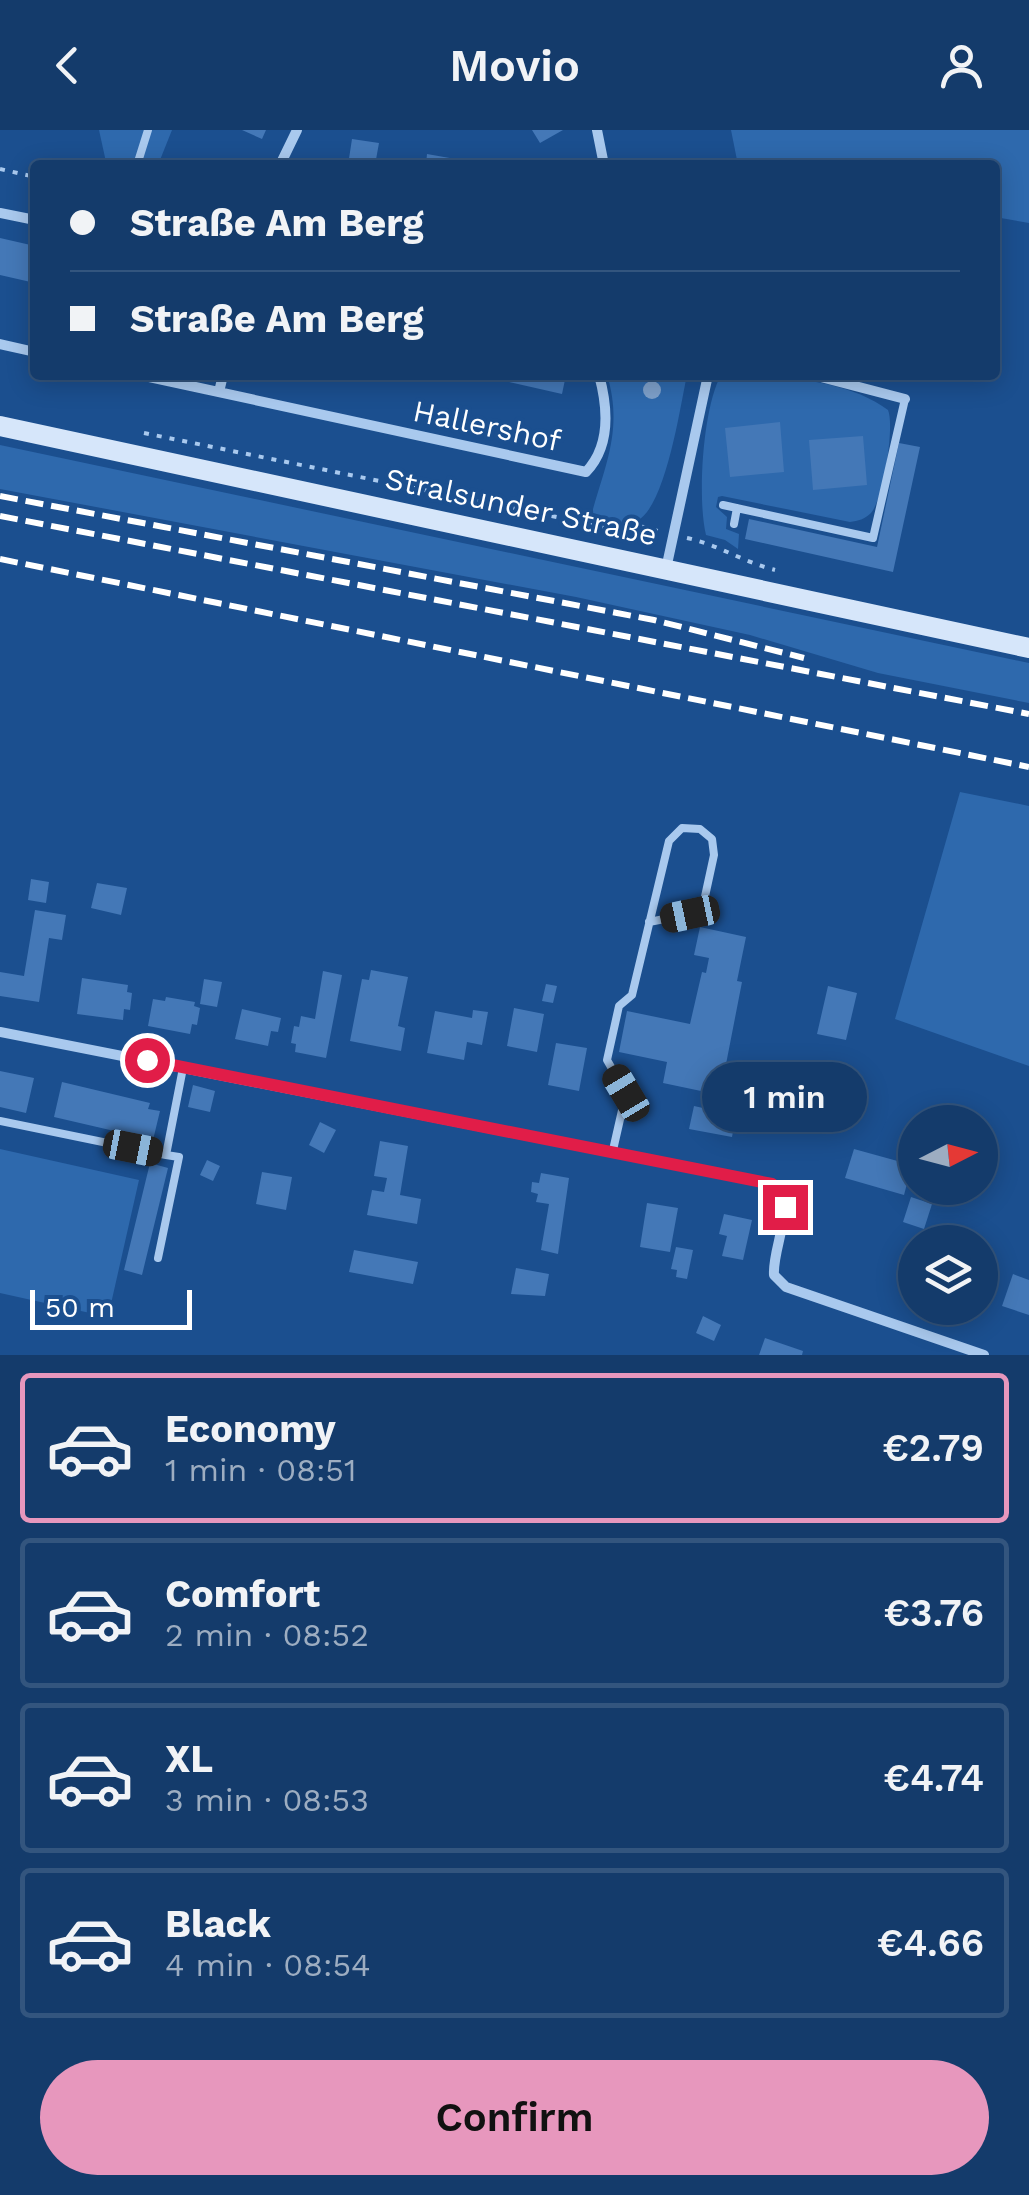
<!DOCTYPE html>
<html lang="en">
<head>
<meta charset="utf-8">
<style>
  body { margin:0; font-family:"Work Sans",sans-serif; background:#214673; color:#f1f3f6; height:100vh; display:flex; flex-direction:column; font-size:38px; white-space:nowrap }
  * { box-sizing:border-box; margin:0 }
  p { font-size:32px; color:#9dadc1 }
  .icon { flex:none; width:55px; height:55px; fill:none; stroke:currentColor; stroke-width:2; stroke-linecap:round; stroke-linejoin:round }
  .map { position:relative; height:1225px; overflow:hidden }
  .sheet { display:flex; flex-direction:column; background:#143b6b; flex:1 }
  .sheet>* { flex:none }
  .hud { position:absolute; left:30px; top:30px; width:970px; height:220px; border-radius:10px; box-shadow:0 5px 25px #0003,0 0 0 2px #33557e; display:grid; align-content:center; height:220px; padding:0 40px; background:#143b6b }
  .needle { width:65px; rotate:84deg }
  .fabs { position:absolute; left:898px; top:975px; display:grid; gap:20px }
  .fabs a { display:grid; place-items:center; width:100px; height:100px; border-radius:50%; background:#143b6b; box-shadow:0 5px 25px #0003,0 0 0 2px #33557e; font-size:50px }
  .scale { position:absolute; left:30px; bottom:25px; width:162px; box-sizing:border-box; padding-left:10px; border:5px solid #fff; border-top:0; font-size:28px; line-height:35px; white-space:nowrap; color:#fff; -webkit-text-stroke:8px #1b4f8f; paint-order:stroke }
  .end { position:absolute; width:45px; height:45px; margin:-22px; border:12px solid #e11d48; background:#fff; box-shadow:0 0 0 5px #fff }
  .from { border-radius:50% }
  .bubble { position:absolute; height:70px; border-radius:35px; background:#143b6b; box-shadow:0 5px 25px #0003,0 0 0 2px #33557e; font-size:32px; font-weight:600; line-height:70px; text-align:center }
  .car { position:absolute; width:30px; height:60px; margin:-30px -15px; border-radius:12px; box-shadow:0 0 8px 2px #0007; background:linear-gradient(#222 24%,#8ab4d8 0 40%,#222 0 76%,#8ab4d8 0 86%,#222 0) }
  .hud b { display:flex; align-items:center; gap:35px; height:95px; font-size:38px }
  .hud b+b { border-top:2px solid #33557e }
  .hud i { width:25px; height:25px; background:#f1f3f6 }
  ul { padding:18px 0 0; list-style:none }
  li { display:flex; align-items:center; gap:30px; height:150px; margin:0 20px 15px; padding:0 20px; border:5px solid #33557e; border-radius:10px }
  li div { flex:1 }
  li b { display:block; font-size:38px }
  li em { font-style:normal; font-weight:600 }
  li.active { border-color:#e797bd }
  li>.icon { width:90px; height:90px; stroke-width:1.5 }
  .cta { display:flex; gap:20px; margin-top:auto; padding:20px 40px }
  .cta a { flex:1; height:115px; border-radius:60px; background:#e797bd; color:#111; font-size:40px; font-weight:600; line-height:115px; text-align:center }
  header { display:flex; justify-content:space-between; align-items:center; height:130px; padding:0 40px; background:#143b6b; font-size:45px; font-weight:600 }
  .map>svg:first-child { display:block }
  .green { fill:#2e69ad }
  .building { fill:#4478b7 }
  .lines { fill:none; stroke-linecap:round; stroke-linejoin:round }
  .path { stroke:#a9c9ee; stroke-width:4; stroke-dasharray:5 8; stroke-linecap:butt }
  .lane { stroke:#a9c9ee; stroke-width:8 }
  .street { stroke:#a9c9ee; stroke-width:10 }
  .secondary { stroke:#d6e6fa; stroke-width:20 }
  .rail { stroke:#fff; stroke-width:6; stroke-dasharray:18 8; stroke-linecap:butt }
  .tree { fill:#7ea0ca }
  .route { stroke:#e11d48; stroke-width:12 }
  .labels { text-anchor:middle; stroke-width:8; stroke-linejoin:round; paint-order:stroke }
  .street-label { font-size:30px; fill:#fff; stroke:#1b4f8f }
</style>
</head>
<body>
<header><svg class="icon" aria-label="back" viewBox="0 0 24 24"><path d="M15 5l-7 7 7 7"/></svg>Movio<svg class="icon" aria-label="person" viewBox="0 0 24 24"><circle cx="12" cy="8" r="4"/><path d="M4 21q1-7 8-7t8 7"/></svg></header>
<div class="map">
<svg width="1029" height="1225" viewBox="0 0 1029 1225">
  <rect width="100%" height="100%" fill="#1b4f8f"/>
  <path class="green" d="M99 0H172L158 35 106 32Z
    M731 0H1029V93L995 87V35H738Z
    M607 245H687C680 277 666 376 637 391 623 399 605 392 590 390 604 337 624 300 607 245Z
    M721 245C773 245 846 248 888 280 895 296 883 370 871 383 865 389 858 391 850 392L722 366 718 367 716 377 727 387 726 399 739 404 738 419 725 410 706 405C697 368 703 277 721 245Z
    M0 315 1029 533V573L878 543 750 505 576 467 0 359Z
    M960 662 1029 676V936L895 889Z
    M0 1019 139 1050 108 1187 0 1163Z"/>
  <path class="building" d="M242 0H266L262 9Z
    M532 0H563L540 13Z
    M352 9 379 13 375 35H348Z
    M427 24 478 33V35H426Z
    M0 108 35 116V153L0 145Z
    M479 245H566L562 264Z
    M780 292 784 342 730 347 725 298Z
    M863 306 867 355 813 360 809 310Z
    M899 313 920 317 893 442 745 409 749 389 877 417Z
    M31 749 49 752 46 773 28 770Z
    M97 753 127 758 121 785 91 778Z
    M35 780 66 785 62 810 49 808 39 872 0 866V842L24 846Z
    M700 797 746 807 737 851 742 852 720 965 663 953 667 932 619 922 627 881 690 894 702 842 706 843 709 828 694 825Z
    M371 840 408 847 398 896 405 898 401 921 350 911 362 849 369 850Z
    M323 841 342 845 326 928 295 922 296 914 291 913 294 896 299 897 301 886 315 889Z
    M82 848 128 855 127 862 132 863 130 880 124 879 123 890 77 884Z
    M204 849 222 852 217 877 200 874Z
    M546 854 557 856 553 873 542 871Z
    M828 856 857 863 846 910 817 904Z
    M166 867 195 872 194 876 200 878 197 895 192 894 190 904 148 896 153 869 165 871Z
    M514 878 544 884 537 922 507 916Z
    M242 879 281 888 278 902 271 901 268 916 235 909Z
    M473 880 488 882 482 915 467 912 464 930 427 923 435 881 472 888Z
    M556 913 587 918 579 961 548 955Z
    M775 936 816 945 809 979 800 977 798 987 766 981Z
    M0 941 34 948 26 983 0 977Z
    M62 952 150 973 148 979 160 981 153 1010 54 987Z
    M193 955 215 961 210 982 188 977Z
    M705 970 724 974 722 982 736 985 732 1007 689 999 694 976 703 978Z
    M320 992 336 1000 324 1023 309 1015Z
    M380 1011 408 1016 400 1065 421 1069 417 1094 367 1085 372 1060 384 1062 387 1048 374 1046Z
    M854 1019 912 1035 904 1065 845 1048Z
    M207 1030 220 1036 213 1051 200 1045Z
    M150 1033 168 1038 142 1145 124 1140Z
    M262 1042 292 1047 286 1080 256 1074Z
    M541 1043 569 1048 558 1124 541 1120 549 1074 536 1072 538 1064 531 1062 532 1052 539 1053Z
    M911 1067 932 1074 924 1099 903 1092Z
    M647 1073 678 1078 670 1122 640 1117Z
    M724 1084 752 1090 743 1130 722 1126 727 1106 719 1104Z
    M676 1117 693 1120 687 1149 676 1147 677 1140 671 1139Z
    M354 1120 418 1132 413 1154 349 1142Z
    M516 1138 549 1144 545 1166 511 1164Z
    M1013 1144 1029 1150V1185L1002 1176Z
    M703 1186 721 1195 714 1211 696 1203Z
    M765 1208 803 1221 802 1225H759Z"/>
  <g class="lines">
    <path class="path" d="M0 39 35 47
      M144 303 625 401 640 396 658 401
      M687 408C719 415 743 432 775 440"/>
    <path class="lane" d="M137 35 148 0
      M723 375 873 408 905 269
      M734 394 737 378
      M0 991 166 1025 183 938
      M613 1020 626 963 607 930 619 876 632 865 669 711 682 698 700 699 712 709 714 725 704 771 690 784 649 792
      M158 1128 179 1027 166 1025"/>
    <path class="street" d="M597 0 604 35
      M280 35 297 0
      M0 83 35 90
      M0 214 35 222
      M140 245 586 342C611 316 608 278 599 245
      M813 245 905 269
      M219 262 223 245
      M666 439 708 245
      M0 902 772 1054C798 1076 772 1116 774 1145L786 1157 984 1225"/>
    <path class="secondary" d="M0 296 1029 518"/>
    <path class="rail" d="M0 366 654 490 804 528
      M0 386 1029 584
      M0 429 1029 637"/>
  </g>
  <circle class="tree" cx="652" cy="260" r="9"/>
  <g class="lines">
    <path class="route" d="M147 930 772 1054 782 1062 785 1077"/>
  </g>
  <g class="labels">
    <g class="street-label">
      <text transform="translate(487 296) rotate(12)" y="10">Hallershof</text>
      <text transform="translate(521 377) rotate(12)" y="10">Stralsunder Straße</text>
    </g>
  </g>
</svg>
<div class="fabs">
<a><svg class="needle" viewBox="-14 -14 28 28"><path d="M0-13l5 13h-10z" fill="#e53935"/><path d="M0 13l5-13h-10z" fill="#9dadc1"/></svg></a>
<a><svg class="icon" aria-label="layers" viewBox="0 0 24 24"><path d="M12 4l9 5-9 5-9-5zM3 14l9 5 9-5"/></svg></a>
</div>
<div class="scale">50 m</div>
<i class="end from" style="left:147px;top:930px"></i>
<i class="end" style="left:785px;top:1077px"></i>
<div class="bubble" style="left:702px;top:932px;width:165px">1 min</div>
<i class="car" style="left:690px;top:784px;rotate:258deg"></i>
<i class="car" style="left:626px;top:963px;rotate:329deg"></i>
<i class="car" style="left:133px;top:1018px;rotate:101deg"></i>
<div class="hud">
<b><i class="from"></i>Straße Am Berg</b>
<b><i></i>Straße Am Berg</b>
</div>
</div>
<section class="sheet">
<ul>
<li class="active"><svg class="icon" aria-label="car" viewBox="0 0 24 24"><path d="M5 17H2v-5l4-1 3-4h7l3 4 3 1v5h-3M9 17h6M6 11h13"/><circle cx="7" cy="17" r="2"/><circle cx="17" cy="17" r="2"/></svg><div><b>Economy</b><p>1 min · 08:51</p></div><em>€2.79</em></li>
<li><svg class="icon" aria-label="car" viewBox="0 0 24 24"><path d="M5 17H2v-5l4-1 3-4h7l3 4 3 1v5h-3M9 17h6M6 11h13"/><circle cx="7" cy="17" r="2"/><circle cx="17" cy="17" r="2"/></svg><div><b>Comfort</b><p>2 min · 08:52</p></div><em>€3.76</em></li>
<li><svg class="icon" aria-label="car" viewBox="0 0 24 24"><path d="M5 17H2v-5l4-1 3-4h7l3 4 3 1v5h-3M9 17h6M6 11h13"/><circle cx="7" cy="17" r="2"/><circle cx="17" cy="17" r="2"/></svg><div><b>XL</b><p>3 min · 08:53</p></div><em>€4.74</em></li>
<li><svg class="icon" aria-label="car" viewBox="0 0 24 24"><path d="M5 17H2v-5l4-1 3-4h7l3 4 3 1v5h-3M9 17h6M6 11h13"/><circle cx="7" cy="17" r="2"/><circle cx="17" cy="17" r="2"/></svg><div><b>Black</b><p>4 min · 08:54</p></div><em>€4.66</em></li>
</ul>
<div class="cta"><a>Confirm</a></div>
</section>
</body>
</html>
